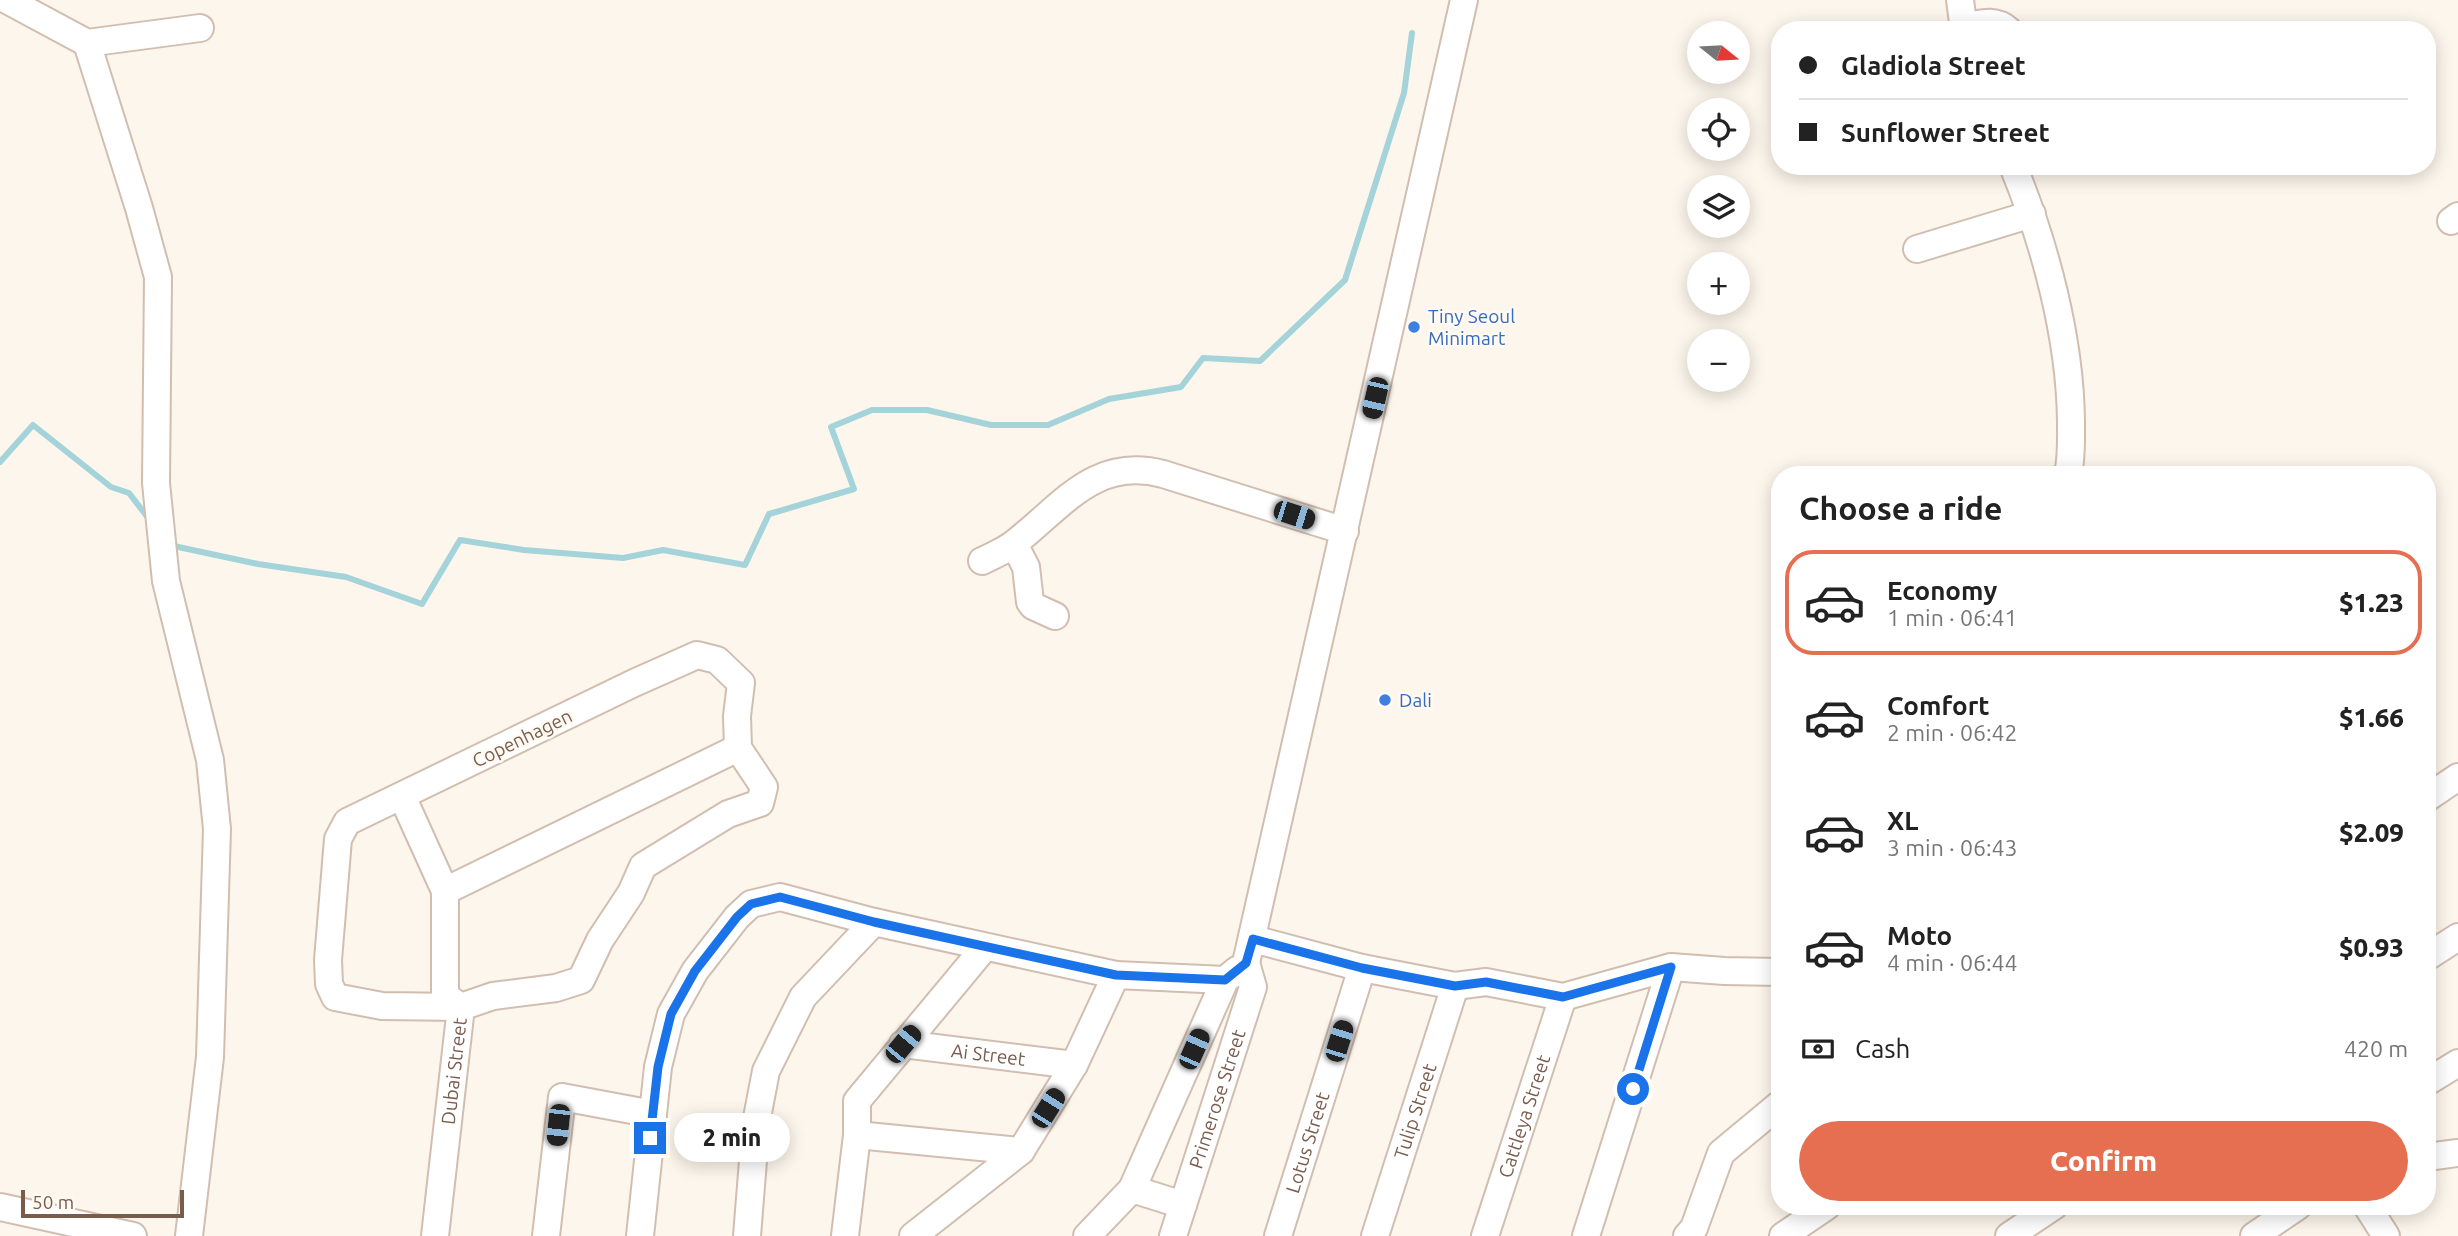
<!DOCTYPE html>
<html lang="en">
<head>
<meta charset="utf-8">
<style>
  body { margin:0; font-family:Ubuntu,sans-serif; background:#f6f6f6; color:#222; height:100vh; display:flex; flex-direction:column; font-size:26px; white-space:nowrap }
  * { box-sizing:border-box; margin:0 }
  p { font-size:23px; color:#767676 }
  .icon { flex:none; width:38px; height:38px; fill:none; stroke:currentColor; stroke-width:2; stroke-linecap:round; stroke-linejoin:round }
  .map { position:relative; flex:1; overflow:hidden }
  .drawer { position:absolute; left:1771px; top:466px; width:665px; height:749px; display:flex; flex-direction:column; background:#fff; border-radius:28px; box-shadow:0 4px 18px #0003 }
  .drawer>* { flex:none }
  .top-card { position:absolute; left:1771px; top:21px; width:665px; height:154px; border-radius:28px; box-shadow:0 4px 18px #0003; display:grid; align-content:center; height:154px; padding:0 28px; background:#fff }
  .needle { width:46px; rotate:108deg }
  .fabs { position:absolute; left:1687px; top:21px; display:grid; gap:14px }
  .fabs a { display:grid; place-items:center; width:63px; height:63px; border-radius:50%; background:#fff; box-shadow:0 4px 18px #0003; font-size:35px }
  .scale { position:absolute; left:21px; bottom:18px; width:163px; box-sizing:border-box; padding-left:7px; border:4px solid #7a5c4d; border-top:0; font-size:19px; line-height:24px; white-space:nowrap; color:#7a5c4d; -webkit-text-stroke:5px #fffaf3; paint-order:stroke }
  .end { position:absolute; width:32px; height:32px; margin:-16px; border:9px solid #1a73e8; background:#fff; box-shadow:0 0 0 4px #fff }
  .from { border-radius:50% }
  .bubble { position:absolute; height:49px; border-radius:24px; background:#fff; box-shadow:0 4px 18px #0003; font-size:23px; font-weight:800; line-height:49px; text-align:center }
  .car { position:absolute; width:21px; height:42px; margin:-21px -10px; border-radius:9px; box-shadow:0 0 5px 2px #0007; background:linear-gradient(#222 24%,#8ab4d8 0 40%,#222 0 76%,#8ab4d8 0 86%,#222 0) }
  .top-card b { display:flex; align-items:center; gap:24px; height:66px; font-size:26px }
  .top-card b+b { border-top:2px solid #e0e0e0 }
  .top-card i { width:18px; height:18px; background:#222 }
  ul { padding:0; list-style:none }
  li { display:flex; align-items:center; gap:21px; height:105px; margin:0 14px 10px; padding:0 14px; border:4px solid transparent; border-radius:28px }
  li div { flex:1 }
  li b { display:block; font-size:26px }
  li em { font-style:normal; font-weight:800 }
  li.on { border-color:#e76f51 }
  li>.icon { width:63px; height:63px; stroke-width:1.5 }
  h2 { padding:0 28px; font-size:32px; line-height:84px }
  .pay { display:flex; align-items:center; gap:18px; height:77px; padding:0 28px; font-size:26px }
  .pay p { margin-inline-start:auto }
  .primary-button { display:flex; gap:14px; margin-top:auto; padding:14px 28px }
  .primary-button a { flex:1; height:80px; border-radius:42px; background:#e76f51; color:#fff; font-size:28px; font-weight:800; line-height:80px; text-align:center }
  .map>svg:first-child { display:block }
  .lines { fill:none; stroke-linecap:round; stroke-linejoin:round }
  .stream { stroke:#a5d3da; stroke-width:6 }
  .minor-casing { stroke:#d1beb0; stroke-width:30 }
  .minor { stroke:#fff; stroke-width:26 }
  .route { stroke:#1a73e8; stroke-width:9 }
  .shop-dot { fill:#3f7fe0; stroke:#fffaf3; stroke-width:2.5 }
  .labels { text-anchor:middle; stroke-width:5; stroke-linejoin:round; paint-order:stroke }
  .shop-label { font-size:19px; fill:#366cbe; stroke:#fffaf3; text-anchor:start }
  .street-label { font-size:19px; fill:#7a5c4d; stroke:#fffaf3 }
</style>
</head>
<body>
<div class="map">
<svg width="2458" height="1236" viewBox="0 0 2458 1236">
  <rect width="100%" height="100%" fill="#fdf6ec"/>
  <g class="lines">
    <path class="stream" d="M0 462 33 425 111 487 129 493 149 519
      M169 545 258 564 346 577 422 604 460 540 524 550 623 558 663 550 745 565 769 514 854 489 831 427 872 410H927L991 425H1048L1109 399 1181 387 1203 358 1260 361 1345 280 1404 93 1412 33"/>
    <defs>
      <g id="minor">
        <path d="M7 0 87 43 200 28"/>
        <path d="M1960 0 1964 30"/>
        <path d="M1963 27C1980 24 1994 18 2008 30"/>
        <path d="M87 43 139 208 158 277 156 483 166 581 210 760 217 829 210 1057 189 1236"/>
        <path d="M2013 166C2045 244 2070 337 2071 421 2071 439 2072 456 2068 474"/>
        <path d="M2451 221 2458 216"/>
        <path d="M1917 249 2032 214"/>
        <path d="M1014 544 1026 567 1030 602 1033 606 1055 616"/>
        <path d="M982 561C994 555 1007 550 1016 542 1063 505 1096 456 1163 474L1345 531"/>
        <path d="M697 655 717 660 741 683 737 716 738 748 764 787 760 803 728 814 643 866 631 893 600 940 581 980 556 988 493 996 461 1007 382 1006 335 997 329 984 328 960 338 839 347 822 634 683Z"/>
        <path d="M402 796 445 891V996L461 1007"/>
        <path d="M2427 798 2458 777"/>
        <path d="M445 891 738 748"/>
        <path d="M1253 939 1362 968 1455 986 1486 982 1563 997 1671 967 1724 971 1780 972"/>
        <path d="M2427 957 2458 937"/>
        <path d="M1246 963 1464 0"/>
        <path id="s1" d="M903 1044 1074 1065"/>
        <path d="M2427 1082 2458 1063"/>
        <path d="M857 1135 1021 1151"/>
        <path d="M2427 1157 2458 1153"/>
        <path d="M1132 1189 1183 1205"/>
        <path d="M2367 1206 2386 1236"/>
        <path d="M0 1207 133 1236"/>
        <path id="s2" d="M435 1236 461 1007"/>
        <path d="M546 1236 562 1097 653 1114"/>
        <path d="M640 1236 658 1067 671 1014 695 971 737 917 751 904 780 897 874 922 1116 975 1225 980"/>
        <path d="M747 1236 756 1123 766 1071 803 997 874 922"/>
        <path d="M845 1236 857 1135V1101L985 947"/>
        <path d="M913 1236 1021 1151 1074 1065 1116 975"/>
        <path d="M1087 1236 1132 1189 1225 980 1237 970"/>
        <path id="s3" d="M1173 1236 1253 987 1246 963"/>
        <path id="s4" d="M1278 1236 1362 968"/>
        <path id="s5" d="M1375 1236 1455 986"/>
        <path id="s6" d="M1485 1236 1563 997"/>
        <path d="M1586 1236 1671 967"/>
        <path d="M1687 1236 1694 1228 1721 1153 1780 1104"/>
        <path d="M1783 1236 1827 1206"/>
        <path d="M2009 1236 2054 1206"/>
        <path d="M2254 1236 2298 1206"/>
      </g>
    </defs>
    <use href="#minor" class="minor-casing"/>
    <use href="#minor" class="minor"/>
  </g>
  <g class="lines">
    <path class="route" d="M650 1138 658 1067 671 1014 695 971 737 917 751 904 780 897 874 922 1116 975 1225 980 1246 963 1253 939 1362 968 1455 986 1486 982 1563 997 1671 967 1633 1089"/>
  </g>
  <g class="shop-dot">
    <circle cx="1414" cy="327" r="7"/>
    <circle cx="1385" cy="700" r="7"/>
  </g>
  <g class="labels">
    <g class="shop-label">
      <text x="1428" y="323">Tiny Seoul<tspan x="1428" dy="22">Minimart</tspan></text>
      <text x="1399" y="707">Dali</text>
    </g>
    <g class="street-label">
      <text transform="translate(522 738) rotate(-26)" y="7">Copenhagen</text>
      <text dy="7" stroke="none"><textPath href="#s1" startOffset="86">Ai Street</textPath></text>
      <text dy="7" stroke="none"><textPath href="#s2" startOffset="166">Dubai Street</textPath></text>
      <text dy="7" stroke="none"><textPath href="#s3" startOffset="144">Primerose Street</textPath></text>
      <text dy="7" stroke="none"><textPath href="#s5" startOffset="131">Tulip Street</textPath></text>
      <text dy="7" stroke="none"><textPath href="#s6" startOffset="126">Cattleya Street</textPath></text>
      <text dy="7" stroke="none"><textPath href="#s4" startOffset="98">Lotus Street</textPath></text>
    </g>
  </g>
</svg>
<div class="fabs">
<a><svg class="needle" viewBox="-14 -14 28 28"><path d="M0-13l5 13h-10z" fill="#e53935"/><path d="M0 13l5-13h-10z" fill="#767676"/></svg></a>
<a><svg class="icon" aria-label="locate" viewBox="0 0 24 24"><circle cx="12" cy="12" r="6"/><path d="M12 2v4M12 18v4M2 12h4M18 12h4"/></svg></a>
<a><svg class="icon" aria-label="layers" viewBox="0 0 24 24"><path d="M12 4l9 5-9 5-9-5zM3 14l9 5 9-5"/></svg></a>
<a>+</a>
<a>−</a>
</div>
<div class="scale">50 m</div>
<i class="end from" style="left:1633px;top:1089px"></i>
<i class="end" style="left:650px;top:1138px"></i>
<div class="bubble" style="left:674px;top:1113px;width:116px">2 min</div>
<i class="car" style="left:1375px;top:398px;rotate:193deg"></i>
<i class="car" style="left:1294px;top:515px;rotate:108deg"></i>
<i class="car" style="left:1339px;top:1041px;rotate:17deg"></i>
<i class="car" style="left:903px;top:1044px;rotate:40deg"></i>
<i class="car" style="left:1194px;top:1049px;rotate:24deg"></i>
<i class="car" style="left:1048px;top:1108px;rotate:32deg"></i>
<i class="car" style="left:558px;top:1125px;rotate:186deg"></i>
<div class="top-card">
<b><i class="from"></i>Gladiola Street</b>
<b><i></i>Sunflower Street</b>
</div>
<section class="drawer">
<h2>Choose a ride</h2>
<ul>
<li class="on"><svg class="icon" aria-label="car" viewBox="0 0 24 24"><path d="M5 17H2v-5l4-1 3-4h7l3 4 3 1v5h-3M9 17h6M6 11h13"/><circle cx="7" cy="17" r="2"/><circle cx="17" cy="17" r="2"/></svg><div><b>Economy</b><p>1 min · 06:41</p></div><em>$1.23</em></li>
<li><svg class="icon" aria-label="car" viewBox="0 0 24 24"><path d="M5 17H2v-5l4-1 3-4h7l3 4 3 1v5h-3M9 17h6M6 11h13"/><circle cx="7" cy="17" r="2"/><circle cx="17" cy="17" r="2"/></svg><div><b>Comfort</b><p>2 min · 06:42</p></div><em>$1.66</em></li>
<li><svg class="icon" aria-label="car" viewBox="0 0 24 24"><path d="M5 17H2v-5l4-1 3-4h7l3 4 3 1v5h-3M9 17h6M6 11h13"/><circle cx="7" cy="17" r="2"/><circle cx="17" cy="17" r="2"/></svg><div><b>XL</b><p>3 min · 06:43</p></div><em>$2.09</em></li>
<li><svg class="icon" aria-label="car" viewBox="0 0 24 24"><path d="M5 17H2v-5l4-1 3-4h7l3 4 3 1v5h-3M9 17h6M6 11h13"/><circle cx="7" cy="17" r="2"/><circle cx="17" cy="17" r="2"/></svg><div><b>Moto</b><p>4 min · 06:44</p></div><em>$0.93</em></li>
</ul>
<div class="pay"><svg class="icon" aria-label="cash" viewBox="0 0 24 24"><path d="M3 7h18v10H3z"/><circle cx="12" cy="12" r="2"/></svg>Cash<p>420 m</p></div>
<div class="primary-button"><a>Confirm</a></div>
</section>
</div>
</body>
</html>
